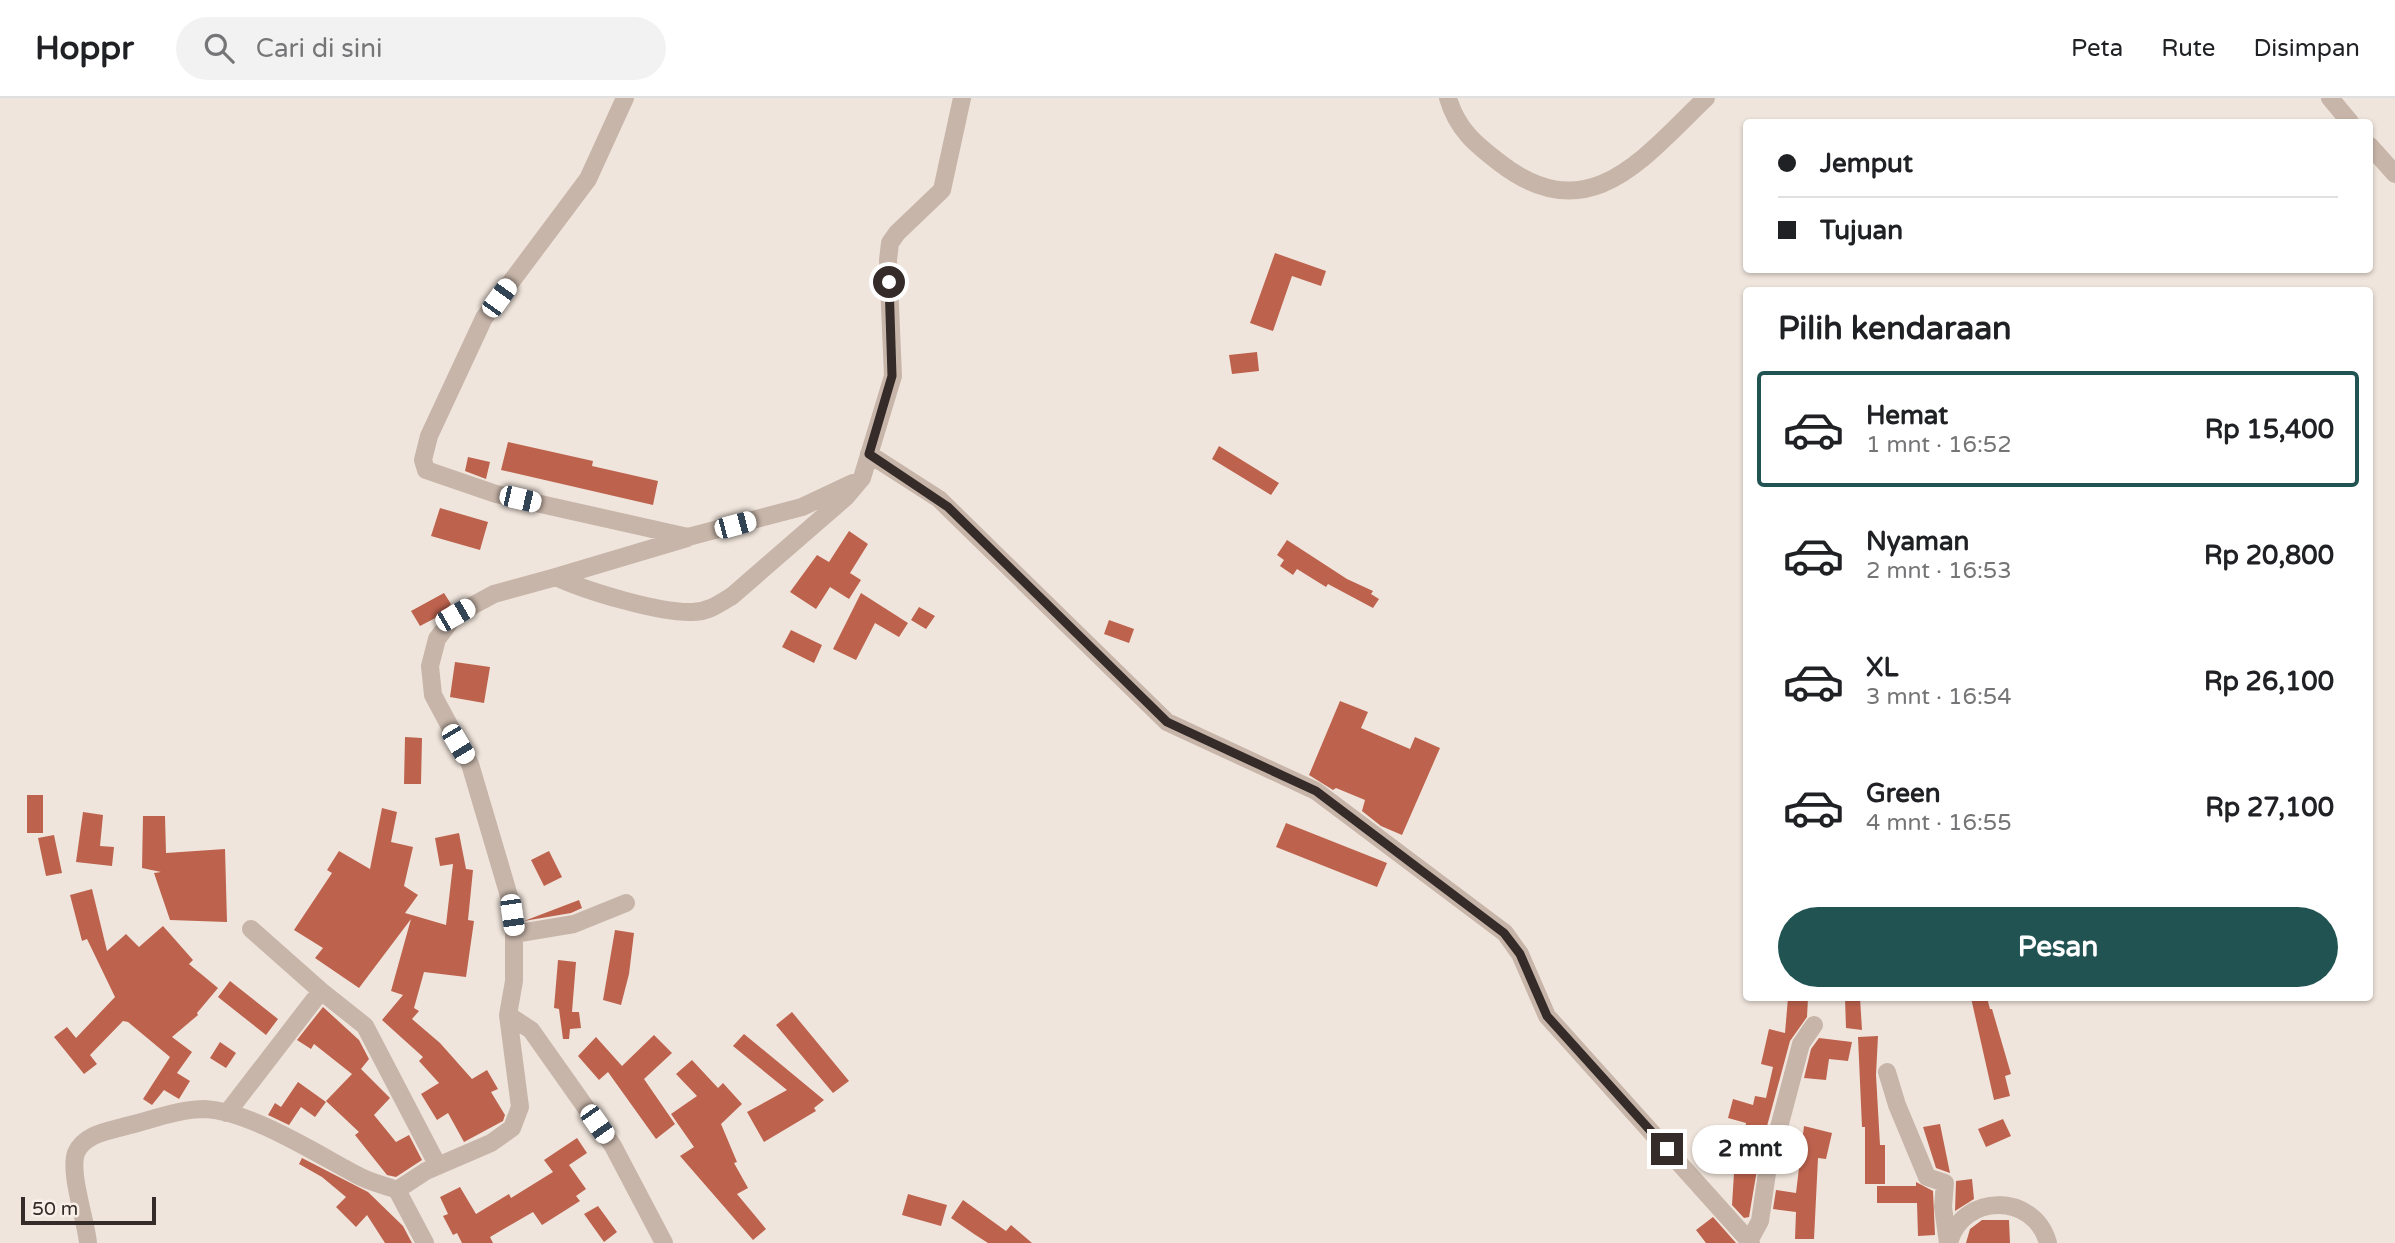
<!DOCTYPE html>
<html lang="id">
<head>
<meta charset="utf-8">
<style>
  body { margin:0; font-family:"Varela Round",sans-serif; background:#f2f2f2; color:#202124; height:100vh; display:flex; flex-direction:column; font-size:26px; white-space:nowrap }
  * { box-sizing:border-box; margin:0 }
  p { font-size:23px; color:#757577 }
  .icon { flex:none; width:38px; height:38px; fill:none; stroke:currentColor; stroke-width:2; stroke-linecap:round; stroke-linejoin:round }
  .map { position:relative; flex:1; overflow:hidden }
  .details { position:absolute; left:1743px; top:189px; width:630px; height:714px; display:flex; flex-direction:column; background:#fff; border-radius:7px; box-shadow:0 2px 5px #0004 }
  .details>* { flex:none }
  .banner { position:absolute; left:1743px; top:21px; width:630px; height:154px; border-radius:7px; box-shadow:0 2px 5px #0004; display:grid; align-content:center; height:154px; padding:0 35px; background:#fff }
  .scale { position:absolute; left:21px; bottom:18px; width:135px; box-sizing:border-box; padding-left:7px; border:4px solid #352b28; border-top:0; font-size:19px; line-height:24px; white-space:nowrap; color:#352b28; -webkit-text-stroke:5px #f8f0e8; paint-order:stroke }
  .end { position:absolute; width:32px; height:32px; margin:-16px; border:9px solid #352b28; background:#fff; box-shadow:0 0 0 4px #fff }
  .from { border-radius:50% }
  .bubble { position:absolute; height:49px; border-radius:24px; background:#fff; box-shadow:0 2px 5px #0004; font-size:23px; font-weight:800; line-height:49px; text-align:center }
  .car { position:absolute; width:21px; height:42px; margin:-21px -10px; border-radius:9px; box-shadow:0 0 5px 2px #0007; background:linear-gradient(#fff 24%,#345 0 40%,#fff 0 76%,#345 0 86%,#fff 0) }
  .banner b { display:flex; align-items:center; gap:24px; height:66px; font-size:26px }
  .banner b+b { border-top:2px solid #e0e0e0 }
  .banner i { width:18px; height:18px; background:#202124 }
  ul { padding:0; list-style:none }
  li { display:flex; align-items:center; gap:21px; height:116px; margin:0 14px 10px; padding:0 21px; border:4px solid transparent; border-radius:7px }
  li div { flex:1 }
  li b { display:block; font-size:26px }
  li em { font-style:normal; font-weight:800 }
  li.on { border-color:#215353 }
  li>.icon { width:63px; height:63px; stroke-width:1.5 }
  h2 { padding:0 35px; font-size:32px; line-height:84px }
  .cta { display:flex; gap:14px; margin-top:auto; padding:14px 35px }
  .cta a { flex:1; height:80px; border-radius:42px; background:#215353; color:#fff; font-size:28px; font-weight:800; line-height:80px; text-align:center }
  header { display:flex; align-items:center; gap:42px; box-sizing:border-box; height:98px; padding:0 35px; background:#fff; border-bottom:2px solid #e0e0e0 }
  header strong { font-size:33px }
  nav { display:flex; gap:38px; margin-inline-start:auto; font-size:24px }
  .search { width:490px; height:63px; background:#f2f2f2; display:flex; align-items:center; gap:18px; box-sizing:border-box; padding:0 24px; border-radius:38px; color:#757577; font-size:26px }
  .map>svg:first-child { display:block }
  .building { fill:#bd624d }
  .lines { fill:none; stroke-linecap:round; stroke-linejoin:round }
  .street { stroke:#c7b5a9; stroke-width:18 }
  .route { stroke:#352b28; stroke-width:9 }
</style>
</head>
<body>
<header>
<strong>Hoppr</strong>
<div class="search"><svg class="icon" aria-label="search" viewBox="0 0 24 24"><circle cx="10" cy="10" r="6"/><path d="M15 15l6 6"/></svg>Cari di sini</div>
<nav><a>Peta</a><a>Rute</a><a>Disimpan</a></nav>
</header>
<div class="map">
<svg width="2395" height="1145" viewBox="0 0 2395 1145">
  <rect width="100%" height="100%" fill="#f0e5dc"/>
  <path class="building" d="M1275 155 1326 173 1321 188 1292 178 1273 233 1250 225Z
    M1257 254 1259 273 1232 276 1229 257Z
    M508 344 593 363 592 368 658 383 653 407 501 372Z
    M1219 348 1279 385 1271 397 1212 361Z
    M468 359 490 364 486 381 465 373Z
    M440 410 488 424 480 452 431 438Z
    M849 433 868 446 850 475 861 482 849 501 830 489 816 511 790 494 817 457 829 464Z
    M1287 442 1347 481 1373 493 1371 496 1379 501 1373 510 1328 486 1326 489 1297 471 1293 477 1280 468 1284 462 1277 457Z
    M444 495 451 506 441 517 420 528 411 513Z
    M861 495 908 525 899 539 875 525 856 562 833 551Z
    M919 509 935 518 926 531 911 522Z
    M1109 522 1134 531 1129 545 1104 536Z
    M791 532 822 547 814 565 782 549Z
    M455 564 490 569 484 605 450 599Z
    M1340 603 1368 614 1361 630 1410 651 1415 639 1440 650 1402 737 1381 728 1362 713 1365 702 1336 690 1333 692 1309 677Z
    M405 639 422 640 421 686H404Z
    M27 697H43V735H27Z
    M382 710 397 714 391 744 413 749 404 788 418 797 405 815 446 827 453 766 440 768 435 740 459 735 466 771 473 772 468 822 474 823 466 879 424 874 414 910 419 913 412 921 440 945 472 981 487 972 498 991 491 994 505 1017 503 1023 464 1044 448 1015 437 1022 421 996 439 985 419 963 423 959 382 922 403 897 391 893 411 821 359 890 315 860 323 850 294 832 332 775 327 772 339 753 370 771Z
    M83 714 103 717 100 748 114 749 112 768 76 764Z
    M143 718H165L166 755 225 751 227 824 170 822 154 775 161 774 142 770Z
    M1286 725 1387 765 1377 789 1276 749Z
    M54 737 62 775 46 778 38 740Z
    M549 753 562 779 544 788 531 762Z
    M92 791 107 853 126 836 139 849 163 828 193 862 189 866 218 890 197 915 198 917 172 939 192 954 177 975 190 983 179 1001 164 992 152 1007 143 1001 170 959 128 924 123 923 90 957 97 966 84 976 54 939 67 929 76 940 115 899 87 841 82 843 70 797Z
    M579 802 582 810 571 815 524 823Z
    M615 832 634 835 629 876 621 907 603 902Z
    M558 862 576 864 572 914H579L581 930 570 931 569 941H563L559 911 554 910Z
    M230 883 278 921 266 937 218 899Z
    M1788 900H1808L1807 919 1790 943 1760 1054 1749 1119 1744 1120 1732 1107 1734 1075H1738L1746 1025 1728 1020 1733 1001 1753 1007 1755 998 1766 1000 1773 969 1761 966 1769 931 1785 935Z
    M1845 900H1860L1862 932 1846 930Z
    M1971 900H1987L1990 911H1992L2011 976 2005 978 2010 998 1994 1002Z
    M323 909 359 942 369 961 361 971 390 1000 374 1017 396 1044 409 1037 422 1062 396 1079 387 1077 355 1037 359 1034 326 1003 352 976 314 946 311 951 297 942Z
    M792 914 849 983 833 995 776 927Z
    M744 936 824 1002 814 1010 816 1013 764 1044 747 1014 787 992 733 948Z
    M654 937 672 955 644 981 675 1026 656 1041 608 974 599 982 578 958 596 939 622 968Z
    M1878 938 1876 977 1880 1047H1885V1086H1865V1029H1862L1858 939Z
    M1819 940 1852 944 1848 963 1829 961 1826 982 1804 980 1811 951Z
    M220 944 236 955 226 970 210 960Z
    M692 962 718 990 723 985 742 1006 721 1026 737 1064 734 1065 748 1090 737 1096 766 1131 753 1142 680 1058 694 1049 671 1016 697 998 676 976Z
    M298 984 326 1004 315 1019 301 1009 289 1027 268 1017 275 1005 281 1009Z
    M2003 1021 2011 1038 1986 1049 1978 1031Z
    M1940 1026 1950 1075 1936 1070 1923 1029Z
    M1804 1028 1832 1035 1826 1061 1818 1060 1814 1141H1795L1796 1114 1773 1111 1776 1092 1796 1095Z
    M577 1040 587 1055 569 1067 586 1091 576 1098 580 1103 542 1127 533 1114 490 1139 493 1145H462L457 1135 453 1137 443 1118 448 1116 440 1099 460 1089 476 1116 509 1096 511 1100 553 1074 544 1062Z
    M302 1060 368 1094 403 1128 412 1145H385L367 1117 356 1129 336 1109 346 1099 322 1079 299 1066Z
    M1972 1081 1974 1101 1955 1113 1956 1083Z
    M1916 1084 1933 1093 1935 1137 1918 1138 1917 1105H1877V1088H1916Z
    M908 1096 947 1107 941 1128 902 1117Z
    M963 1102 1006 1133 1011 1127 1032 1145H988L974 1136 951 1120Z
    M598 1108 617 1134 604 1144 584 1116Z
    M1713 1119 1736 1145H1706L1696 1132Z
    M1982 1122H2009L2010 1145H1966L1970 1131Z"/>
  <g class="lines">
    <path class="street" d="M625 0 588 81 484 220 429 338 423 362 426 372 496 396 688 439 802 409 853 385
      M1448 0C1457 31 1475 46 1500 65 1589 134 1644 59 1706 0
      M2330 0 2350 24
      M2370 48 2395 76
      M869 356 939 401 1167 624 1316 693 1505 835 1520 856 1547 918 1751 1145
      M556 479 687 440
      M251 831 321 893 365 928 438 1068
      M514 836 574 826 626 805
      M508 917 531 932 613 1048 664 1145
      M1887 974 1897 1007 1927 1079 1945 1085 1943 1109 1948 1145
      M227 1015 321 893
      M397 1092 426 1073 491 1045 512 1030 520 1009 508 917 514 883V836L509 798 470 666 433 597 430 568 437 541 455 517 494 496 556 479C586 493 659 515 692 514 708 514 719 506 732 498L846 399 862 380 893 278 888 162 890 145 897 135 942 92 962 0
      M1749 1143 1760 1123 1767 1075 1801 946 1814 927
      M88 1145C86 1122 69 1075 76 1055 84 1036 108 1033 126 1028 151 1022 179 1011 205 1011 250 1013 317 1056 357 1077 369 1084 384 1087 397 1092L425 1145
      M1949 1145C1962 1095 2034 1094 2048 1145"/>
  </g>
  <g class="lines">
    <path class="route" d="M889 184 892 278 869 356 948 409 1167 624 1316 693 1504 835 1520 856 1547 918 1667 1051"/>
  </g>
</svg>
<div class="scale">50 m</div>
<i class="end from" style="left:889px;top:184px"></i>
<i class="end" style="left:1667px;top:1051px"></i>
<div class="bubble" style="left:1692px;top:1027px;width:116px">2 mnt</div>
<i class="car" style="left:499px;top:200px;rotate:36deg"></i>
<i class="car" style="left:520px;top:401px;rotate:103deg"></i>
<i class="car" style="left:735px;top:427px;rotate:75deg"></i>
<i class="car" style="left:455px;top:517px;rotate:60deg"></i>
<i class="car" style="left:458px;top:646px;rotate:149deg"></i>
<i class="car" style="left:512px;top:817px;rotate:172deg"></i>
<i class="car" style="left:597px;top:1026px;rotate:145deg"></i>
<div class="banner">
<b><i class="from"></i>Jemput</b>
<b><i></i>Tujuan</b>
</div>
<section class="details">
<h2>Pilih kendaraan</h2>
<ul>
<li class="on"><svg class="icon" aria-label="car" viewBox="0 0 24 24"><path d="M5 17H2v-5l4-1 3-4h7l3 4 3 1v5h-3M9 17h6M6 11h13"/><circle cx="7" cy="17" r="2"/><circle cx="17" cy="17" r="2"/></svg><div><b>Hemat</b><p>1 mnt · 16:52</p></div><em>Rp 15,400</em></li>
<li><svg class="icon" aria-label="car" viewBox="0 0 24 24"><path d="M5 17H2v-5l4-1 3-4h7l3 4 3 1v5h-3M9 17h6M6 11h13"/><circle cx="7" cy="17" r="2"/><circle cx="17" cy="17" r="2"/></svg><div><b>Nyaman</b><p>2 mnt · 16:53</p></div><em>Rp 20,800</em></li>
<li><svg class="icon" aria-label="car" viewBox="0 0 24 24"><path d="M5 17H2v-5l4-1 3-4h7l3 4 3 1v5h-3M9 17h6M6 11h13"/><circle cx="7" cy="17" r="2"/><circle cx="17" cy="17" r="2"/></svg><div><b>XL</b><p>3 mnt · 16:54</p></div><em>Rp 26,100</em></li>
<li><svg class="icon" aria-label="car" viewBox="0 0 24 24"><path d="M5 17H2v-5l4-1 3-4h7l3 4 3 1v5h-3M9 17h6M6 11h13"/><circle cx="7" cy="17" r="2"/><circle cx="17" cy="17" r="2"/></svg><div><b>Green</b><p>4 mnt · 16:55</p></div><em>Rp 27,100</em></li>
</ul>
<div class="cta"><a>Pesan</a></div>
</section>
</div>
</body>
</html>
